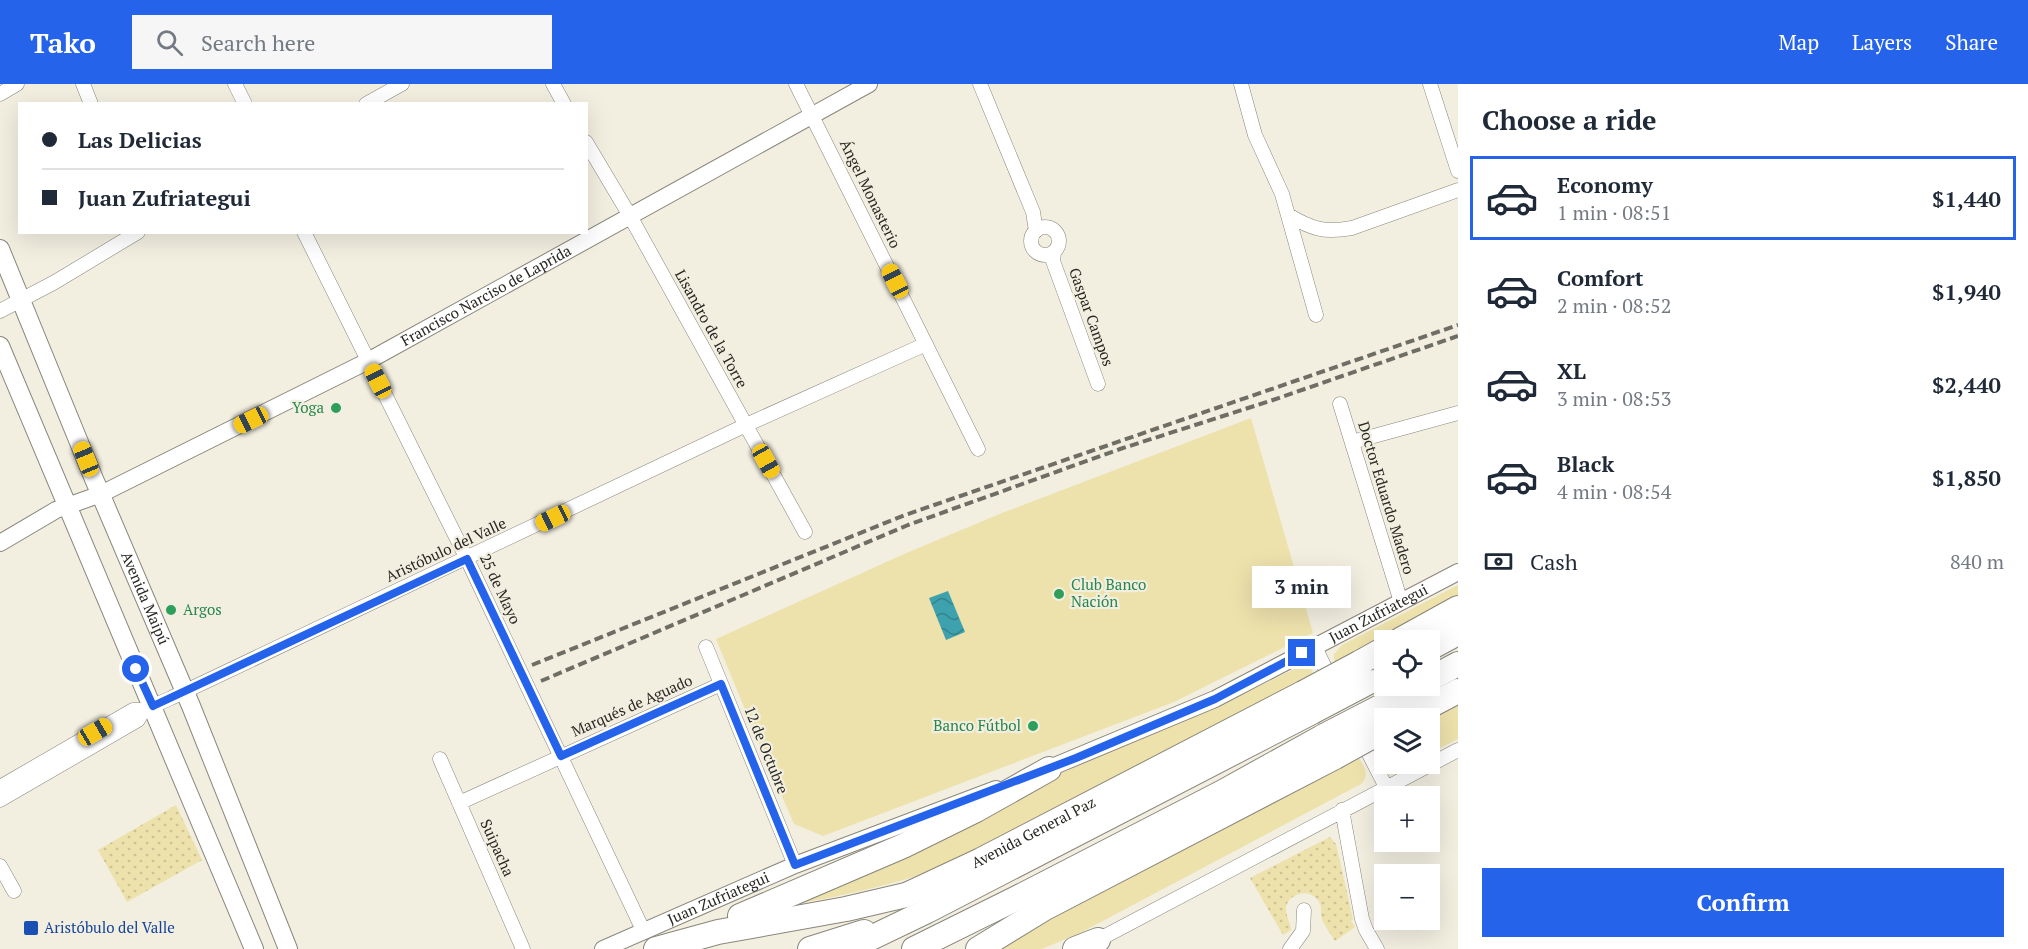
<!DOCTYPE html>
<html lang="en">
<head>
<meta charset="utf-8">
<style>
  body { margin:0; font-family:"PT Serif",serif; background:#f6f6f7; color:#1f2937; height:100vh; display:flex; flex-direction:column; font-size:22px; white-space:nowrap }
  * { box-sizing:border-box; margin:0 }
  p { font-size:20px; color:#747a83 }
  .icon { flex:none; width:33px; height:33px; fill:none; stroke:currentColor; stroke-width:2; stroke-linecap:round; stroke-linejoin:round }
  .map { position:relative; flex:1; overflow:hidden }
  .panel { display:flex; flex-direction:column; background:#fff; width:570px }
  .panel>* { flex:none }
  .guide { position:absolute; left:18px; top:18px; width:570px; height:132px; border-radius:0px; box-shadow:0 6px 24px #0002; display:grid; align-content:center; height:132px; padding:0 24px; background:#fff }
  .tools { position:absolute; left:1374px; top:546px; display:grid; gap:12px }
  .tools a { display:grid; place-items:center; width:66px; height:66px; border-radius:0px; background:#fff; box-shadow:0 6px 24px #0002; font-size:30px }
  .end { position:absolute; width:27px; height:27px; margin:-14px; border:8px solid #2563eb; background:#fff; box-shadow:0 0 0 3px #fff }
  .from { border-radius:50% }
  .bubble { position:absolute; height:42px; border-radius:0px; background:#fff; box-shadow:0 6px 24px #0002; font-size:20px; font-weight:700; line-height:42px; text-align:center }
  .car { position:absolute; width:18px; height:36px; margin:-18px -9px; border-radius:8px; box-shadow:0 0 4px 2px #0007; background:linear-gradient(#f5c518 24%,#345 0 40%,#f5c518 0 76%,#345 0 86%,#f5c518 0) }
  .guide b { display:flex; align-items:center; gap:21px; height:57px; font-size:22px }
  .guide b+b { border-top:2px solid #e0e1e3 }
  .guide i { width:15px; height:15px; background:#1f2937 }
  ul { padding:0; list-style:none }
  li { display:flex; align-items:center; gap:18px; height:84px; margin:0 12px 9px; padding:0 12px; border:3px solid transparent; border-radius:0px }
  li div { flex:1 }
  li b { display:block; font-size:22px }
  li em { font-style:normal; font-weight:700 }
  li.on { border-color:#2563eb }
  li>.icon { width:54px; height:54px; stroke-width:1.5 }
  h2 { padding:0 24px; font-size:27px; line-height:72px }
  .pay { display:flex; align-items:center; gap:15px; height:66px; padding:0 24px; font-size:22px }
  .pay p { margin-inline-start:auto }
  .button { display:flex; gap:12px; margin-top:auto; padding:12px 24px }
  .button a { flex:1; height:69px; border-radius:0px; background:#2563eb; color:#fff; font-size:24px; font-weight:700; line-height:69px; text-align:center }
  header { display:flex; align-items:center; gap:36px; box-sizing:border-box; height:84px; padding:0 30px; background:#2563eb; color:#fff }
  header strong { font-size:28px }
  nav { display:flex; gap:33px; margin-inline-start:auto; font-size:21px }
  .search { width:420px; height:54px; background:#f6f6f7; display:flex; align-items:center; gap:15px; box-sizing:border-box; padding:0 21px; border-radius:0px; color:#747a83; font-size:22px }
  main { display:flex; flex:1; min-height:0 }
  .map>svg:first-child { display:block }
  .grass { fill:#ede1ac }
  .park { fill:url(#park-dots) }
  .water { fill:url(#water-waves) }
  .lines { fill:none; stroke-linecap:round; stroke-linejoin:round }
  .minor-casing { stroke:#89867a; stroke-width:15 }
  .tertiary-casing { stroke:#89867a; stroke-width:18 }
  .secondary-casing { stroke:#89867a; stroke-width:20 }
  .motorway-casing { stroke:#89867a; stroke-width:26 }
  .minor { stroke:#fff; stroke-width:14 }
  .tertiary { stroke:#fff; stroke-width:16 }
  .secondary { stroke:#fff; stroke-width:18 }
  .motorway { stroke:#fff; stroke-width:24 }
  .rail { stroke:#6f6e65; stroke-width:4; stroke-dasharray:9 4.5; stroke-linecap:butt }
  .motorway-bridge-casing { stroke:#89867a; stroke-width:26; stroke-linecap:butt }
  .motorway-bridge { stroke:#fff; stroke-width:24 }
  .route { stroke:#2563eb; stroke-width:8 }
  .leisure-dot { fill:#2e9e5b; stroke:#f2efe1; stroke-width:2 }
  .transit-dot { fill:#1a4fb4; stroke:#f2efe1; stroke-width:2 }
  .labels { text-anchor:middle; stroke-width:4.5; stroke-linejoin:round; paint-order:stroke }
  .street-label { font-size:15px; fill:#282722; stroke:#f2efe1 }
  .leisure-label { font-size:15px; fill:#27864d; stroke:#f2efe1; text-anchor:end }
  .transit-label { font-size:15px; fill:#164399; stroke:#f2efe1; text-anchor:start }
</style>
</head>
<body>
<header>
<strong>Tako</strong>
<div class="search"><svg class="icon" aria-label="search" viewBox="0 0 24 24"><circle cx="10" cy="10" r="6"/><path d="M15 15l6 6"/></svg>Search here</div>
<nav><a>Map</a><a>Layers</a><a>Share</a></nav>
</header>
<main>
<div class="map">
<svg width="1458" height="865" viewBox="0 0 1458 865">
  <defs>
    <pattern id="park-dots" width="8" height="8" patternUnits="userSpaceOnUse" patternTransform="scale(1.5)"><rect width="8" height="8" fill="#ede1ac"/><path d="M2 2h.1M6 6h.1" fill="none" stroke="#cbc194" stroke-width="1.8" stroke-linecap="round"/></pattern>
    <pattern id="water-waves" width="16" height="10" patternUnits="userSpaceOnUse" patternTransform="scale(1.5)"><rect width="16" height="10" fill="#3da1ae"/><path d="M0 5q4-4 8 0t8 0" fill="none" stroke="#33838d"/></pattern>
  </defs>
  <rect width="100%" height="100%" fill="#f2efe1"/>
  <path class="grass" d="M1251 334 1313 549 1174 618 823 752 794 740 760 662 716 555 904 470 1002 429Z
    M1458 501V513L1338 582 1334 576V570L1342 561Z
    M1301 582 1311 585 1315 594 944 783C891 801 839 813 783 822L1075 683 1205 628Z
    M1458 619V655L1430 669V635Z
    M1357 671C1363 681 1371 690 1361 700L1082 848 1042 865H997L1042 839Z"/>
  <path class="park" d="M176 721 202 776 127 818 98 766Z
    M1330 753 1336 760 1353 835 1351 837 1355 843 1335 857C1331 850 1322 839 1321 831 1321 826 1322 823 1319 818 1311 804 1290 808 1286 823 1285 831 1291 839 1291 846L1283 851 1250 794Z"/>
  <path class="water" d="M948 507 965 548 946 556 929 514Z"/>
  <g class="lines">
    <defs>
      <path id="minor" d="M83 0 91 20
        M235 0 245 20
        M553 0 564 20
        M796 0 978 365
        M980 0 1033 128 1036 147
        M1241 0 1255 51 1282 110 1316 231
        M1430 0 1458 87
        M0 10 17 0
        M366 20 402 0
        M586 58 630 132 805 448
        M1288 131C1312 145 1324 149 1352 144L1458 106
        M1031 157a14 14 0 1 1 28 0a14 14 0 1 1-28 0Z
        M304 148 467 475 643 846
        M1054 168 1053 177 1098 300
        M0 227 55 198 138 148
        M1340 320 1401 518
        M1352 358 1458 329
        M706 563 795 781
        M1315 563 1327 588
        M1367 666 1386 703
        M440 675 523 865
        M0 703 133 626H144L171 614 746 341 926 260
        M0 716 138 636 144 626
        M459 719 721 600
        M1342 726 1362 835 1366 846 1377 865
        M0 782 14 807
        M1094 858 1458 666
        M1290 865 1303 847 1304 826"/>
      <g id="tertiary">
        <path id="s1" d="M0 459 56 426 101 410 368 277 869 0"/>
        <path id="s2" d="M1040 688 1215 615 1458 488"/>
        <path id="s3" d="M603 865 795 781 996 705"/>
      </g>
      <g id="secondary">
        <path id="s4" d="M0 165 94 395 191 622 288 865"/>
        <path d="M0 262 254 865"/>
      </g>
      <g id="motorway">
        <path d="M1400 556 1458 524"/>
        <path d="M1430 564 1458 549"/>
        <path d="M1359 579 1384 565"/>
        <path d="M1430 595 1458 580"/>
        <path d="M1382 622 1418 602"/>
        <path d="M1407 634 1458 607"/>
        <path d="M740 832 903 762 976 726 1049 685"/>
        <path id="s5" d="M656 865 718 848 846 825 906 811 981 776 1303 609"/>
        <path d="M810 865 864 848"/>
        <path d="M848 865 927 827 1312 628"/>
        <path d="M914 865 1017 814 1221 709 1324 652"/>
        <path d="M978 865 1045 824 1335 673"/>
        <path d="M1075 865 1098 856"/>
      </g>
    </defs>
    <use href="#minor" class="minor-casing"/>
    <use href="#tertiary" class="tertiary-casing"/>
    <use href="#secondary" class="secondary-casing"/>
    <use href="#motorway" class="motorway-casing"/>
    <use href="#minor" class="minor"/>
    <use href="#tertiary" class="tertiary"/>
    <use href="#secondary" class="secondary"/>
    <use href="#motorway" class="motorway"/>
    <path class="rail" d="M532 581 905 431 1458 241
      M541 597 908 441 1120 365 1270 317 1458 252"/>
    <defs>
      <path id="motorway-bridge" d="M1303 609 1359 579
        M1312 628 1369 598
        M1324 652 1382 622
        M1335 673 1384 646"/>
    </defs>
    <use href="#motorway-bridge" class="motorway-bridge-casing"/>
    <use href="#motorway-bridge" class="motorway-bridge"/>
  </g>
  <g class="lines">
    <path class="route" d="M136 585 153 622 467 475 561 672 721 600 795 781 1076 674 1215 615 1302 569"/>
  </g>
  <g class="leisure-dot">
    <circle cx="336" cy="324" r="6"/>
    <circle cx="1059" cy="510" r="6"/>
    <circle cx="171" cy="526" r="6"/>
    <circle cx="1033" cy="642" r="6"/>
  </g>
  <rect class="transit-dot" x="23" y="836" width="16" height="16" rx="3"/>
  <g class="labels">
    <g class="street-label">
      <text transform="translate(870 110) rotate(64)" y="5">Ángel Monasterio</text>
      <text dy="5" stroke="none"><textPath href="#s1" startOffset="546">Francisco Narciso de Laprida</textPath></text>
      <text transform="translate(1091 233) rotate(70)" y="5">Gaspar Campos</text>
      <text transform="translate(711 245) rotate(61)" y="5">Lisandro de la Torre</text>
      <text transform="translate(1386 414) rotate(73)" y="5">Doctor Eduardo Madero</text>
      <text transform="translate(446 466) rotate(-25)" y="5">Aristóbulo del Valle</text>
      <text transform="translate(500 505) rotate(65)" y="5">25 de Mayo</text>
      <text dy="5" stroke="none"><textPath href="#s4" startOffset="378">Avenida Maipú</textPath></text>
      <text dy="5" stroke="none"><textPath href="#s2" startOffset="374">Juan Zufriategui</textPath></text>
      <text transform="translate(632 622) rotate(-24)" y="5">Marqués de Aguado</text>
      <text transform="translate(766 666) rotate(68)" y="5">12 de Octubre</text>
      <text dy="5" stroke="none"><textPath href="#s5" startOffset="398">Avenida General Paz</textPath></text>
      <text transform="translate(497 764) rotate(66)" y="5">Suipacha</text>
      <text dy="5" stroke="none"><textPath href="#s3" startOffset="126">Juan Zufriategui</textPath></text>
    </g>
    <g class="leisure-label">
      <text x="324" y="329">Yoga</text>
      <text x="1071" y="506" text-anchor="start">Club Banco<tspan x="1071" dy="17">Nación</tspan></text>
      <text x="183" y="531" text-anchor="start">Argos</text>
      <text x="1021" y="647">Banco Fútbol</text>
    </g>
    <g class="transit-label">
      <text x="44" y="849">Aristóbulo del Valle</text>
    </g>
  </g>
</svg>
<div class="tools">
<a><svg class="icon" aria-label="locate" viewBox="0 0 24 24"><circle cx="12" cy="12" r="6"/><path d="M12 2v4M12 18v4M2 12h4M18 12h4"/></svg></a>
<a><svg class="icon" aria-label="layers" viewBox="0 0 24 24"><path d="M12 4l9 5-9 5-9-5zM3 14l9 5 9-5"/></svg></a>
<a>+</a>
<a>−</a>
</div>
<i class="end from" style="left:136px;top:585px"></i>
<i class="end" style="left:1302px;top:569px"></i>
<div class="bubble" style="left:1252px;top:482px;width:99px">3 min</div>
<i class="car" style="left:895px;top:197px;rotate:333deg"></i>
<i class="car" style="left:378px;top:297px;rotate:333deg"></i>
<i class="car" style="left:251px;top:336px;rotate:244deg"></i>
<i class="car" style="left:86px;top:375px;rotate:338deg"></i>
<i class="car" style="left:766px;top:377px;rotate:151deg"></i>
<i class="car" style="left:553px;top:434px;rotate:245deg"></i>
<i class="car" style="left:95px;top:648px;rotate:60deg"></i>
<div class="guide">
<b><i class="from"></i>Las Delicias</b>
<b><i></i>Juan Zufriategui</b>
</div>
</div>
<section class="panel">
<h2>Choose a ride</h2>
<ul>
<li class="on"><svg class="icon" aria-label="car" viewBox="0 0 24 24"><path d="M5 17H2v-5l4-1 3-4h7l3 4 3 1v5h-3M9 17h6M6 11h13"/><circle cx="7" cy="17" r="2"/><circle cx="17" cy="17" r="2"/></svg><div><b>Economy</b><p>1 min · 08:51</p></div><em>$1,440</em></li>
<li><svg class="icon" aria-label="car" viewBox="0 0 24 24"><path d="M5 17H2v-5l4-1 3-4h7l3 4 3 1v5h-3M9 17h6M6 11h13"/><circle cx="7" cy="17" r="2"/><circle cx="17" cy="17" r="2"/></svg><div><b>Comfort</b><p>2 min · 08:52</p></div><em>$1,940</em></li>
<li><svg class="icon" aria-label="car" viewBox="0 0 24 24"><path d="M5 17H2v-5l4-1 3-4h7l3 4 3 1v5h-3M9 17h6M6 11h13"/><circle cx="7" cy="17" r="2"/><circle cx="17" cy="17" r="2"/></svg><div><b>XL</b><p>3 min · 08:53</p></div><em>$2,440</em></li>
<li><svg class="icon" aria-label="car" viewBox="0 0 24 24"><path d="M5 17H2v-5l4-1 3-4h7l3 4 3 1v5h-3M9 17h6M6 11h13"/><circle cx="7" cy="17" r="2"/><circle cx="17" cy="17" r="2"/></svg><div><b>Black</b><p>4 min · 08:54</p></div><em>$1,850</em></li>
</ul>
<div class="pay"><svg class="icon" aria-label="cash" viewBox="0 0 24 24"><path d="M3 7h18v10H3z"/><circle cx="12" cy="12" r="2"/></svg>Cash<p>840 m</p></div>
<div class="button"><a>Confirm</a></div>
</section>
</main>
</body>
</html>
